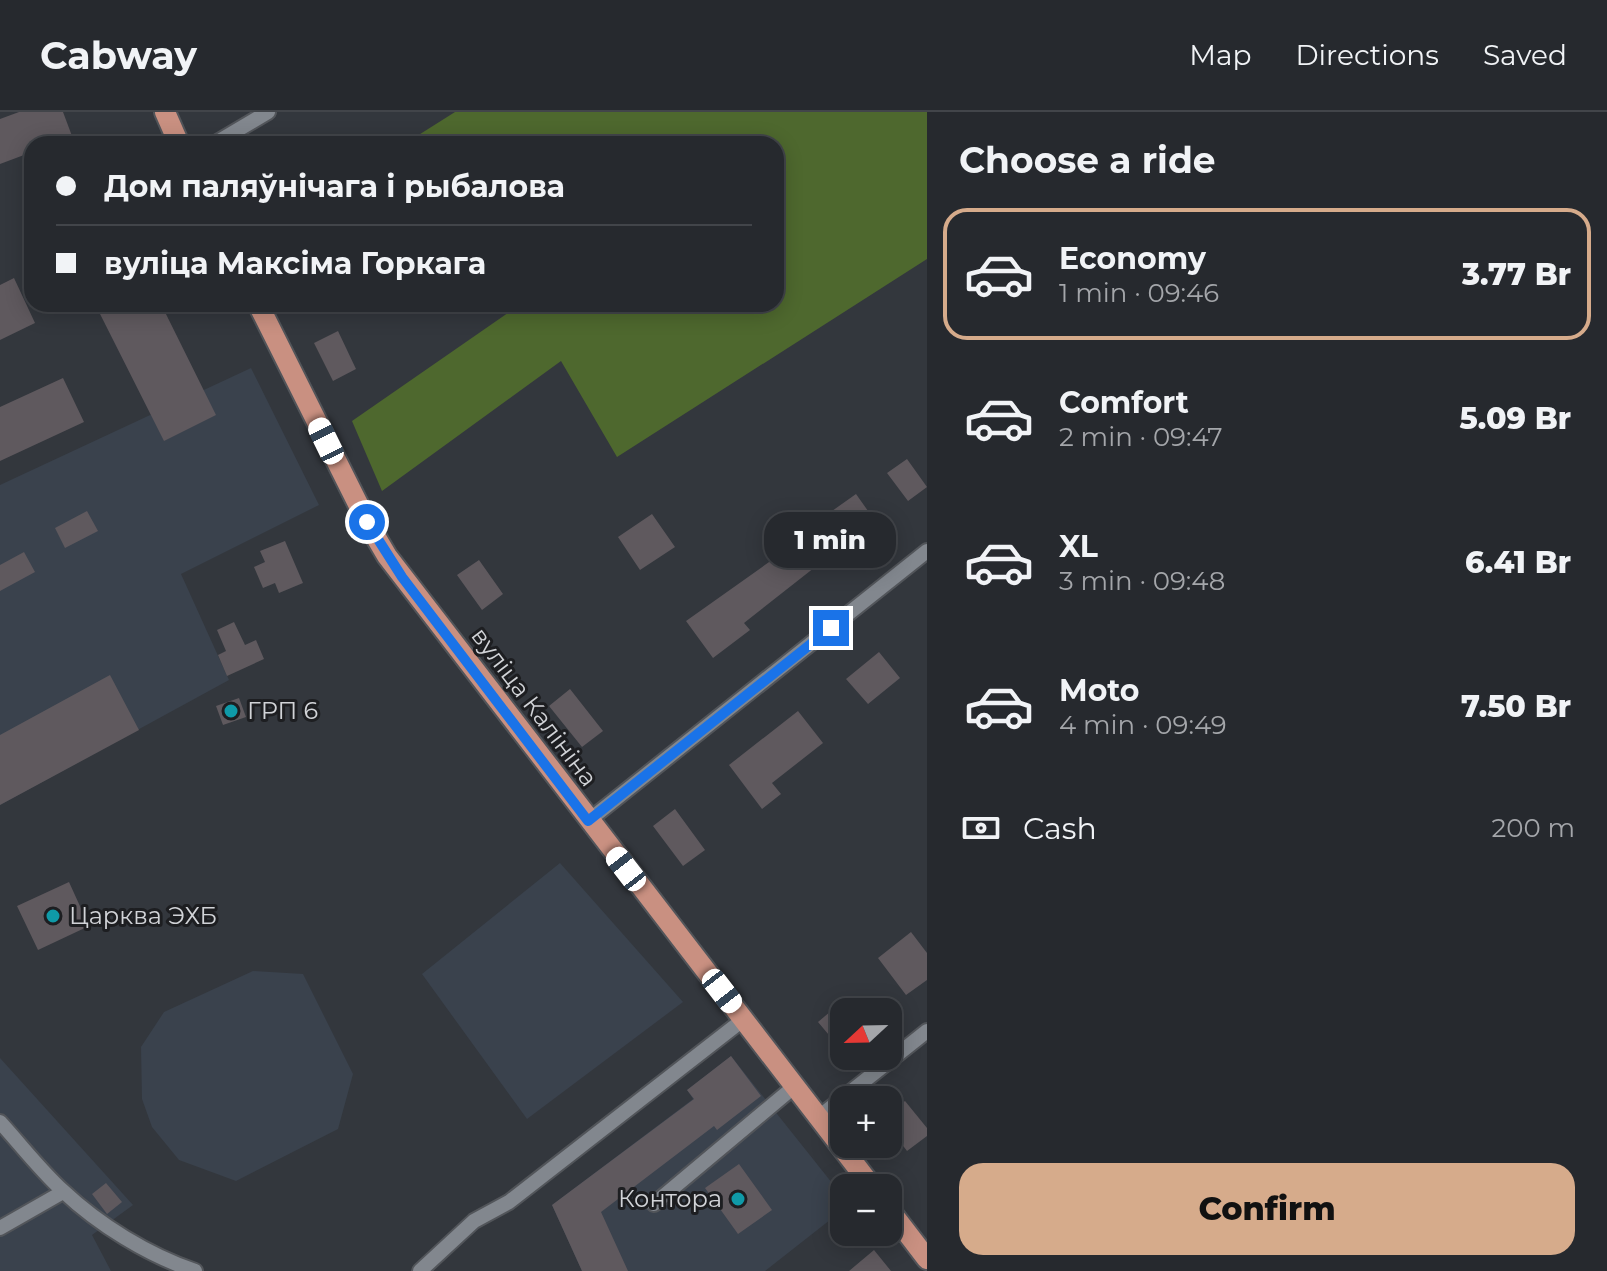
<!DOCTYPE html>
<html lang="en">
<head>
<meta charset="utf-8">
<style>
  body { margin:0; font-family:Montserrat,sans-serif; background:#32353a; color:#f1f3f6; height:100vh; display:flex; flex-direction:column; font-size:30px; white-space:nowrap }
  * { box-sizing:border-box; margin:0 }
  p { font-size:26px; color:#a4a6aa }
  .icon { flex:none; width:44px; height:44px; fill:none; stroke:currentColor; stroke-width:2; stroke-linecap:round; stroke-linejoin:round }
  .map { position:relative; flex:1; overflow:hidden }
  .drawer { display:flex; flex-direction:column; background:#26292e; width:680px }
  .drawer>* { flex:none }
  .guide { position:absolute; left:24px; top:24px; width:760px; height:176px; border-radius:24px; box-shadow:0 4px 20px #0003,0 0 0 2px #42454a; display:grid; align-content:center; height:176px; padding:0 32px; background:#26292e }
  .needle { width:52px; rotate:248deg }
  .buttons { position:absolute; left:830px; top:886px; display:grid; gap:16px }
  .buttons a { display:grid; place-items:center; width:72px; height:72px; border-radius:16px; background:#26292e; box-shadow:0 4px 20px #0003,0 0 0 2px #42454a; font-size:40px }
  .end { position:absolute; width:36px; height:36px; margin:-18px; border:10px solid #1a73e8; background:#fff; box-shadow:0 0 0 4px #fff }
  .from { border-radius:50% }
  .bubble { position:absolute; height:56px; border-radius:24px; background:#26292e; box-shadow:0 4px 20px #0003,0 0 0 2px #42454a; font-size:26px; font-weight:800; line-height:56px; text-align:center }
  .car { position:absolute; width:24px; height:48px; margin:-24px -12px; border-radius:10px; box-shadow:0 0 6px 2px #0007; background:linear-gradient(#fff 24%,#345 0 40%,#fff 0 76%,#345 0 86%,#fff 0) }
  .guide b { display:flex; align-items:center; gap:28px; height:76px; font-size:30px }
  .guide b+b { border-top:2px solid #42454a }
  .guide i { width:20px; height:20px; background:#f1f3f6 }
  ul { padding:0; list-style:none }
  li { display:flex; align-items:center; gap:24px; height:132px; margin:0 16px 12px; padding:0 16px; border:4px solid transparent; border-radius:24px }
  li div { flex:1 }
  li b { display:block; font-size:30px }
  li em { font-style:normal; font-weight:800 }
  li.current { border-color:#d6ab8b }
  li>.icon { width:72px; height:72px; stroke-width:1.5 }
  h2 { padding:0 32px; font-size:36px; line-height:96px }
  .pay { display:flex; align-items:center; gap:20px; height:88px; padding:0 32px; font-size:30px }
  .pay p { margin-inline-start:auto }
  .cta { display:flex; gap:16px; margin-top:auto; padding:16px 32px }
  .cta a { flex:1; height:92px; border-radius:24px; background:#d6ab8b; color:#111; font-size:32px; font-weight:800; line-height:92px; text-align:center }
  header { display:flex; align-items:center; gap:48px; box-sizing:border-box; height:112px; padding:0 40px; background:#26292e; border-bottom:2px solid #42454a }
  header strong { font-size:38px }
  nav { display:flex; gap:44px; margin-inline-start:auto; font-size:28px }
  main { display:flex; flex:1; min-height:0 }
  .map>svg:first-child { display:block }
  .built { fill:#3a424d }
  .green { fill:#4e682e }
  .building { fill:#5f595e }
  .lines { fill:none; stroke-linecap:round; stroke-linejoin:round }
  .minor-casing { stroke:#52555a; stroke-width:18 }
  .major-casing { stroke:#52555a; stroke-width:24 }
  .minor { stroke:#82878e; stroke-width:14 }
  .major { stroke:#c99081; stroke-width:20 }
  .route { stroke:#1a73e8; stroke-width:10 }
  .culture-dot { fill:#0f9aa8; stroke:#1d1e21; stroke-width:3 }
  .labels { text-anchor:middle; stroke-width:6; stroke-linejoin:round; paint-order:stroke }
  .street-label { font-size:24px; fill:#d1d3d7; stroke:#1d1e21 }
  .poi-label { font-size:24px; fill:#d1d3d7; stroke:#1d1e21; text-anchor:start }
</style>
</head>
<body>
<header>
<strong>Cabway</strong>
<nav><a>Map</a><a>Directions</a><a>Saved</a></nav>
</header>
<main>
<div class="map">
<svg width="927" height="1159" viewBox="0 0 927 1159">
  <rect width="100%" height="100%" fill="#33373d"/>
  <path class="built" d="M251 256 319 393 181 462 229 568 0 693V373Z
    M560 751 683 890 527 1007 422 862Z
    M253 859 303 862 353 962 338 1017 236 1069 179 1048 152 1015 142 987 141 935 164 900Z
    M731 944 844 1086V1097L765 1159H582L552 1093 693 987 687 978Z
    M0 946 133 1093 92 1123 111 1159H0Z"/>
  <path class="green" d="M455 0H927V147L617 345 561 249 382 379 352 309 521 192H776V32H422L417 24Z"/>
  <path class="building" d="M19 0H63L72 24 52 32H32V40L0 52V7Z
    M14 166 35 211 0 228V173Z
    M95 192H161L216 303 164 329Z
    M338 219 356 257 333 269 314 231Z
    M63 266 84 310 0 349V295Z
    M907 347 927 375 908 389 887 361Z
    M856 382 878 413 855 430 832 399Z
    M87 399 98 419 65 436 55 416Z
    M652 402 675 435 640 458 618 425Z
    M798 423 819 452 744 511 750 518 713 546 686 509 779 443 776 439Z
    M285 429 303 471 279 481 275 471 263 476 254 455 265 450 260 439Z
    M24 440 35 460 0 479V453Z
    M479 448 503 482 482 498 457 463Z
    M234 510 245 533 256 528 264 547 227 564 218 543 226 539 217 518Z
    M879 540 900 566 868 592 846 567Z
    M110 563 139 618 0 693V623Z
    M570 577 603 619 582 635 549 594Z
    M239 586 246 605 223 613 216 594Z
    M798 599 823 631 772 671 781 682 762 697 729 653Z
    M675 697 705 738 683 754 653 714Z
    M69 770 89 814 38 838 17 794Z
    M911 820 927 841V868L906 883 878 846Z
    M844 888V941L818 910Z
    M731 944 761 984 717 1018 714 1014 601 1100 628 1159H582L552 1093 694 987 687 978Z
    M905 989 927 1016V1024L907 1039 888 1014V1002Z
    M739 1052 772 1098 738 1122 705 1076Z
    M106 1071 122 1090 107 1102 92 1082Z
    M874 1138 891 1159H849Z"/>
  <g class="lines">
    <defs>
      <path id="minor" d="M214 32 268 0
        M588 709 927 439
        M819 1005 927 919
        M0 1010C21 1033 40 1058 63 1079 99 1113 148 1143 195 1159
        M654 1092 795 974
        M0 1116 63 1080
        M420 1159 474 1109 509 1090 744 907"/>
      <path id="major" d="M165 0 179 32
        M258 192 367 410 387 444 873 1076
        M888 1096 927 1147"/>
    </defs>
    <use href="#minor" class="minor-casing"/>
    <use href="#major" class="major-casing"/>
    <use href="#minor" class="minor"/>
    <use href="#major" class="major"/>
  </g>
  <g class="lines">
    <path class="route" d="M367 410 402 465 588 709 831 516"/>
  </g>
  <g class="culture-dot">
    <circle cx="231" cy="599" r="8"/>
    <circle cx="53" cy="804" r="8"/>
    <circle cx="738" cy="1087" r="8"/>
  </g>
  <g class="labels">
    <g class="street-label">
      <text transform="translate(534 595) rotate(53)" y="8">вуліца Калініна</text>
    </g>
    <g class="poi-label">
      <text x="247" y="607">ГРП 6</text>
      <text x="69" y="812">Царква ЭХБ</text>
      <text x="722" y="1095" text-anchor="end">Контора</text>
    </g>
  </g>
</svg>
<div class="buttons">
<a><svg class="needle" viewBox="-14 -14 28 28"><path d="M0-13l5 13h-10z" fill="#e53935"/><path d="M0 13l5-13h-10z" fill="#a4a6aa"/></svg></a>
<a>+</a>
<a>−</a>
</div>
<i class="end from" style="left:367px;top:410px"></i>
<i class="end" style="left:831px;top:516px"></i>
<div class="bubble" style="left:764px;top:400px;width:132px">1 min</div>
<i class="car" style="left:326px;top:329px;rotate:334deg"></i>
<i class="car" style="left:626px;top:757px;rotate:322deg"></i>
<i class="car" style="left:722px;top:879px;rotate:142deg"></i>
<div class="guide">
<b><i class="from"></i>Дом паляўнічага і рыбалова</b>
<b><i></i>вуліца Максіма Горкага</b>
</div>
</div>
<section class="drawer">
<h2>Choose a ride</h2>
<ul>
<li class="current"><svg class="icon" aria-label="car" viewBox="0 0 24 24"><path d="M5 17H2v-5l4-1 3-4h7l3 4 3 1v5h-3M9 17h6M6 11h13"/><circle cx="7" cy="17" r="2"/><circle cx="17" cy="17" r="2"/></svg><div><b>Economy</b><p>1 min · 09:46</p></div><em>3.77 Br</em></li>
<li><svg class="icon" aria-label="car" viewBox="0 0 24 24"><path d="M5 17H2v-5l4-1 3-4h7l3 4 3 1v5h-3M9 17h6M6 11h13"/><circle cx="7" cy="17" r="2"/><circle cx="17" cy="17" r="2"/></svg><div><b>Comfort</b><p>2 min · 09:47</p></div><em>5.09 Br</em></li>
<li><svg class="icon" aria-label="car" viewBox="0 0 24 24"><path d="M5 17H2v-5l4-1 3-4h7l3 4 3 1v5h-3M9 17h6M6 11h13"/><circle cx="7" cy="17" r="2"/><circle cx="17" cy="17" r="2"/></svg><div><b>XL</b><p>3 min · 09:48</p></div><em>6.41 Br</em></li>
<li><svg class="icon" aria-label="car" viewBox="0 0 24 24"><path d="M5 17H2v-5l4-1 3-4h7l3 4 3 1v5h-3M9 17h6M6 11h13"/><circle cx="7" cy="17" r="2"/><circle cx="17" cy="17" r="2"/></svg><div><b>Moto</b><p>4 min · 09:49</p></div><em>7.50 Br</em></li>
</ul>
<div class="pay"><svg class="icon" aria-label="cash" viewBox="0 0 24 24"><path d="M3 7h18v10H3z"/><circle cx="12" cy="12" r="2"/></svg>Cash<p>200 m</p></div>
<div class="cta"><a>Confirm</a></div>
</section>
</main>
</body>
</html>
